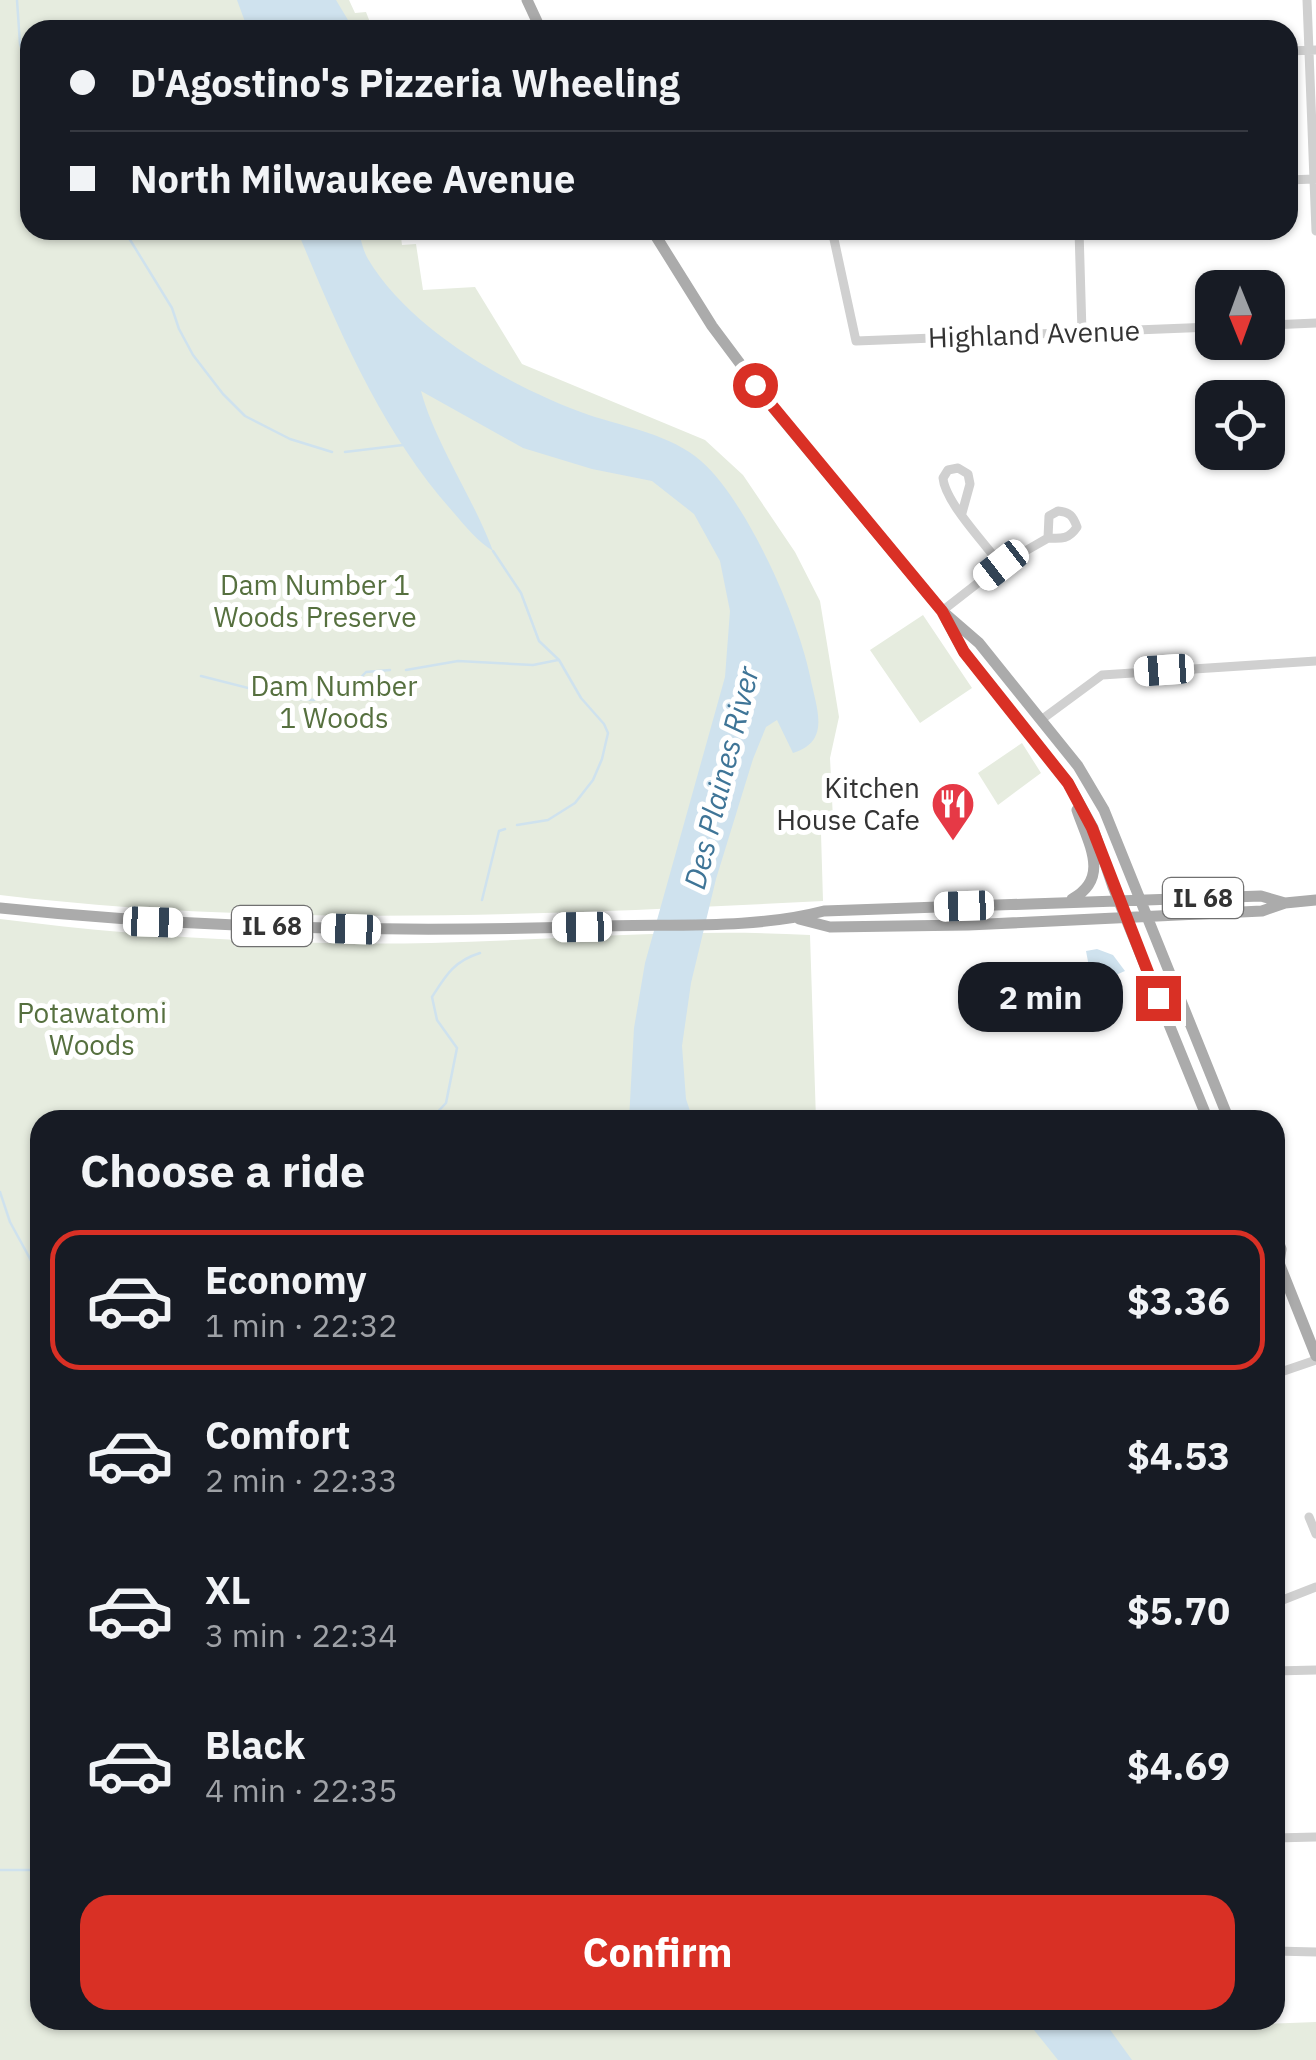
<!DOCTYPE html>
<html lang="en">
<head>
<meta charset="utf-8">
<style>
  body { margin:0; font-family:"IBM Plex Sans",sans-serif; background:#242831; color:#f1f3f6; height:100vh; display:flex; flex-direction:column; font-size:38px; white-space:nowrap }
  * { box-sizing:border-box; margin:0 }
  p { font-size:32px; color:#9ea1a6 }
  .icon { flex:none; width:55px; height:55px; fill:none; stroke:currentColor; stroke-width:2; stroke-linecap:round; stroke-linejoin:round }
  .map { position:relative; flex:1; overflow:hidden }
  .sheet { position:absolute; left:30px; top:1110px; width:1255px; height:920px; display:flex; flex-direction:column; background:#171b24; border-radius:30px; box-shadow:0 2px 8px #0004 }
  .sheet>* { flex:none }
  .hud { position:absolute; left:20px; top:20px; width:1278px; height:220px; border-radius:30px; box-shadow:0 2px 8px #0004; display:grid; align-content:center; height:220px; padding:0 50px; background:#171b24 }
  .needle { width:65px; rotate:179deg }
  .controls { position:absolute; left:1195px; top:270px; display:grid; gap:20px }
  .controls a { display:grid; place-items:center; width:90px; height:90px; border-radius:20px; background:#171b24; box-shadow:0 2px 8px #0004; font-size:50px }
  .end { position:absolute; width:45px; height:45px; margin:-22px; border:12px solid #d93025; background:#fff; box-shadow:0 0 0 5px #fff }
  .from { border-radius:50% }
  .bubble { position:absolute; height:70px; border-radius:30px; background:#171b24; box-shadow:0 2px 8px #0004; font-size:32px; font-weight:700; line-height:70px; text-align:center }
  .car { position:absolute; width:30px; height:60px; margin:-30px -15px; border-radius:12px; box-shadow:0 0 8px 2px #0007; background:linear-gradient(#fff 24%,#345 0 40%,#fff 0 76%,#345 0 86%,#fff 0) }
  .hud b { display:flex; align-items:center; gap:35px; height:95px; font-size:38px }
  .hud b+b { border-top:2px solid #363941 }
  .hud i { width:25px; height:25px; background:#f1f3f6 }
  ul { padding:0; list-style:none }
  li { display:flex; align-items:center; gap:30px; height:140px; margin:0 20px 15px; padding:0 30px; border:5px solid transparent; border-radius:30px }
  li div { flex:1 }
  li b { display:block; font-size:38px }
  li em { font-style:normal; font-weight:700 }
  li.on { border-color:#d93025 }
  li>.icon { width:90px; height:90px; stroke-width:1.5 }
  h2 { padding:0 50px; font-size:45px; line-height:120px }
  .button { display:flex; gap:20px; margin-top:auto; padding:20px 50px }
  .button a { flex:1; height:115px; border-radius:30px; background:#d93025; color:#fff; font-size:40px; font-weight:700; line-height:115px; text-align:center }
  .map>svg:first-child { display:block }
  .green { fill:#e6ecdf }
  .water { fill:#cfe2ee }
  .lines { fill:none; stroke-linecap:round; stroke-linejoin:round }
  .stream { stroke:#cfe2ee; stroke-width:2.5 }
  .minor { stroke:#d0d0d0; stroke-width:9 }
  .major { stroke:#ababab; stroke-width:11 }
  .route { stroke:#d93025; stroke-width:12 }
  .labels { text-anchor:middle; stroke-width:10; stroke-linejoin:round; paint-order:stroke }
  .shield { fill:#fff; stroke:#707070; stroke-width:2.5 }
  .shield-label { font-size:25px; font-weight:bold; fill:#333 }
  .street-label { font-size:28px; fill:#333; stroke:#fff }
  .park-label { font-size:28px; fill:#56703f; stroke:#fff }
  .poi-label { font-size:28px; fill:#333; stroke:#fff; text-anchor:end }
  .water-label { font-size:30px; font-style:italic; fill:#3f7597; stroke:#fff }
</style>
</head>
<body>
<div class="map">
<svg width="1316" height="2060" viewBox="0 0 1316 2060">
  <rect width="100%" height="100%" fill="#fff"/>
  <path class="green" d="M0 0H349L355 13 366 12 373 30H30V230H400L402 245 416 244 423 290 475 287 522 364 705 440 743 475 795 552 820 601 839 717 830 758 833 819 821 833 823 901C544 915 278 928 0 895Z
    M923 615 972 688 920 723 870 650Z
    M1022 743 1041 773 998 805 978 773Z
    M0 919C142 937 288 946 431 943 557 940 684 928 810 935L816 1120H40V2020H1200L1203 2026 1316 2022V2060H0Z"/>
  <path class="water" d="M237 0H336L354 30H248Z
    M297 230H358C361 239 363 251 368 259 410 330 512 388 589 415 625 427 672 435 701 461 747 501 798 617 810 676 816 708 832 741 793 753L777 720 766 727 753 759 716 879 691 983 682 1046 686 1099 693 1120H629L634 1028 645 963 725 677 730 611 720 561 694 514 652 481 592 469 523 448 421 391C435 443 473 497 493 551 477 541 466 527 454 513 382 433 338 329 297 230Z
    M1097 949 1113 955 1125 971 1104 980 1094 971 1090 972 1086 951Z
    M1026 2020H1103L1132 2060H1058Z"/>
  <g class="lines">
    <path class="stream" d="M17 0 20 44 30 76
      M124 230 172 308 179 329 193 355 223 394 245 416 290 439 332 452
      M345 452 403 445
      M493 551 521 593 539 641 559 660 581 698 604 724 608 733 602 759 593 780 575 803 548 820 517 825
      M406 670 458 661 533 665 558 660
      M201 676 287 698 314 700
      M330 694 349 690 366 672 390 670
      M482 900 499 831 505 829
      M430 1120 446 1103 457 1048 437 1020 432 997C446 975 454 961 480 953
      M0 1192 10 1222 40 1277
      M0 1870H40"/>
    <path class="minor" d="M1307 0 1316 231
      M1288 51 1316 50
      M1288 180 1314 179
      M832 230 856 341 1212 327
      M1079 230 1082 332
      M1268 325 1316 323
      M1058 511C1070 512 1073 516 1077 527 1069 539 1062 539 1048 538L1049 516Z
      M962 513 970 484 968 474 958 468 948 470 943 478C945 502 986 545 1001 565
      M942 611 1001 565 1048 538
      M1041 720 1102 675 1316 661
      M1275 1374 1316 1360
      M1309 1517 1316 1534
      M1275 1603 1316 1587
      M1275 1671 1316 1670
      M1275 1838 1316 1837
      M1275 1951 1316 1952"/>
    <path class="major" d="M527 0 541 30
      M652 230 712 326 774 409 942 611 979 643 1078 766 1104 810 1229 1120
      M946 619 964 652 1068 783 1093 828 1113 887 1208 1120
      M1072 899C1111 878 1088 843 1077 810
      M0 908C201 929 404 933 606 926 677 924 755 929 824 911L1261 896 1285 903
      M799 919 830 927 968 925 1262 911 1285 903 1316 900
      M1275 1233 1281 1249 1279 1263 1316 1356"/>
  </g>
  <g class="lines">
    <path class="route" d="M755 385 942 611 964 652 1068 783 1092 828 1158 998"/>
  </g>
  <defs>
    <symbol id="restaurant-pin" viewBox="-11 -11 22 30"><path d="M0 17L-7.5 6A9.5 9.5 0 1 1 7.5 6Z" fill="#e63946" stroke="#fff"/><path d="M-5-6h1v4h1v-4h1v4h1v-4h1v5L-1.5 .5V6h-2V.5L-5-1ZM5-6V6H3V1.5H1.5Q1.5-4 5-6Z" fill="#fff"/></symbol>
  </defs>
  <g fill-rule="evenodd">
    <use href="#restaurant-pin" x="928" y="779" width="50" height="68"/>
  </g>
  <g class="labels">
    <g class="shield">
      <rect x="1163" y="878" width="80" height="40" rx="8"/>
      <rect x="232" y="906" width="80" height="40" rx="8"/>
    </g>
    <g class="shield-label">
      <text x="1203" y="907">IL 68</text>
      <text x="272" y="935">IL 68</text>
    </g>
    <g class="street-label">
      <text transform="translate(1034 334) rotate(-2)" y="10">Highland Avenue</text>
    </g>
    <g class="park-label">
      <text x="315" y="595">Dam Number 1<tspan x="315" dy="32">Woods Preserve</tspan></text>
      <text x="334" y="696">Dam Number<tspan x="334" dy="32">1 Woods</tspan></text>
      <text x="92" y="1023">Potawatomi<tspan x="92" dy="32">Woods</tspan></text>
    </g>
    <g class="poi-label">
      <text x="920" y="798">Kitchen<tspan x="920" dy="32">House Cafe</tspan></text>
    </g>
    <g class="water-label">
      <text transform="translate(722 778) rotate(-76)" y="10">Des Plaines River</text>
    </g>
  </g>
</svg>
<div class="controls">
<a><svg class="needle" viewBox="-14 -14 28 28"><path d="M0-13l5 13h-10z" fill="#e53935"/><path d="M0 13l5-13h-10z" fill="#9ea1a6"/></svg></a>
<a><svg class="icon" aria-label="locate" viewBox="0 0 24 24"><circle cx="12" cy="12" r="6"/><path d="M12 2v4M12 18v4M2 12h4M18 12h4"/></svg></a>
</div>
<i class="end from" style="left:755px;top:385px"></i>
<i class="end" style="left:1158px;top:998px"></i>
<div class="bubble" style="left:958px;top:962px;width:165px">2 min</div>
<i class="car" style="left:1001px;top:565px;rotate:232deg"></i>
<i class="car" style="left:1164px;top:670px;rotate:266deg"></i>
<i class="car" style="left:964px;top:906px;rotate:268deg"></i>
<i class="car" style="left:153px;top:922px;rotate:92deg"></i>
<i class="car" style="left:582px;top:927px;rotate:269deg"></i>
<i class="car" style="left:351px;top:929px;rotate:272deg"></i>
<div class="hud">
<b><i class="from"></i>D'Agostino's Pizzeria Wheeling</b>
<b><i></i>North Milwaukee Avenue</b>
</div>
<section class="sheet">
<h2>Choose a ride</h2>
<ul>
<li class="on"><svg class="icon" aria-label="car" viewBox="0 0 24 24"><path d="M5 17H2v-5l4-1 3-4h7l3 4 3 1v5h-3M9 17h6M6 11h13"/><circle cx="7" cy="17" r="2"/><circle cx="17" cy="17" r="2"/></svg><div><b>Economy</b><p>1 min · 22:32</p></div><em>$3.36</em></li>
<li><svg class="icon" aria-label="car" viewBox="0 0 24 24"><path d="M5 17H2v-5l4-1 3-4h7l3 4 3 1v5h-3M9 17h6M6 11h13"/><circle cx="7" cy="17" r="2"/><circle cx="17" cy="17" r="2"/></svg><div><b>Comfort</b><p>2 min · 22:33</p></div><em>$4.53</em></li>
<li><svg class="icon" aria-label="car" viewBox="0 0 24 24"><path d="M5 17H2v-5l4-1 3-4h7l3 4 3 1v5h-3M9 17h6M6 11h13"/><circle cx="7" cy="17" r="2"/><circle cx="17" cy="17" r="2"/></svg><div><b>XL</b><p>3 min · 22:34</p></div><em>$5.70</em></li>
<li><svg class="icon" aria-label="car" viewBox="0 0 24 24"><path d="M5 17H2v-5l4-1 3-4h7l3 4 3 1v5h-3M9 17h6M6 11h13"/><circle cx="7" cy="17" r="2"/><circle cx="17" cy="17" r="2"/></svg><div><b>Black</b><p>4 min · 22:35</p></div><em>$4.69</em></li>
</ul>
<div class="button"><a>Confirm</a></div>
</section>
</div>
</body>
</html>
